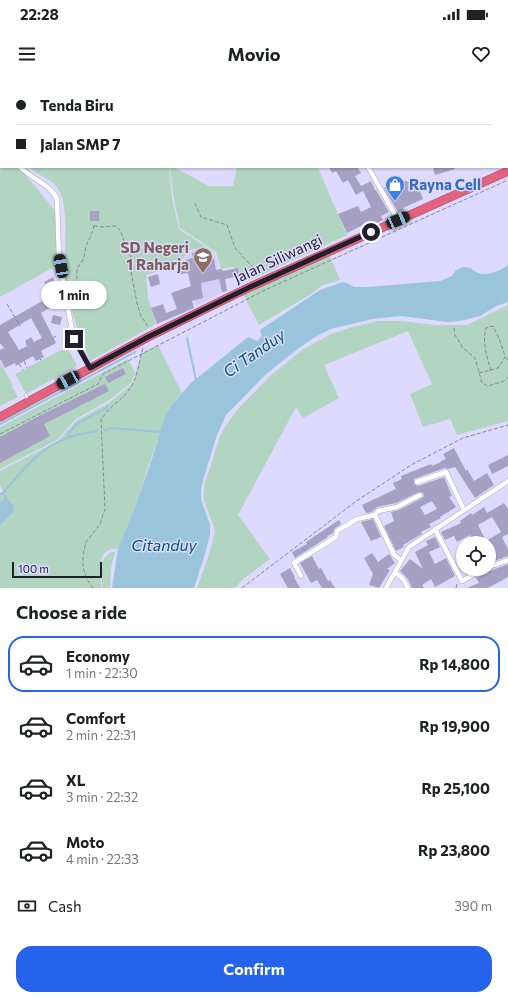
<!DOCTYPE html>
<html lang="en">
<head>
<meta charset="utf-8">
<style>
  body { margin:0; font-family:Commissioner,sans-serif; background:#f2f2f2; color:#202124; height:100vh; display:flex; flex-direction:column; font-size:15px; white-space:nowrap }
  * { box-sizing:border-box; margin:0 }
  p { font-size:13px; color:#757577 }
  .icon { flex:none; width:22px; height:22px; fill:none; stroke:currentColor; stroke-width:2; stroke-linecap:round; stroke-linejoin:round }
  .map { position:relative; height:508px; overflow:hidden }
  .details { display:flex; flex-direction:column; background:#fff; flex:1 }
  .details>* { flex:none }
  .guide { position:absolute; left:0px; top:0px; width:508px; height:88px; box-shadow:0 1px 3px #0004; display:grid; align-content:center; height:88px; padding:0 16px; background:#fff }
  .tools { position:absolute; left:456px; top:456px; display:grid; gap:8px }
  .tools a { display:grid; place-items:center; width:40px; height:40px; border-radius:50%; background:#fff; box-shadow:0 1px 3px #0004; font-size:20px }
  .scale { position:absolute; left:12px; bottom:10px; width:90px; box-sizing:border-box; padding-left:4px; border:2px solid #201f2b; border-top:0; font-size:11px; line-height:14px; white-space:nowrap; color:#201f2b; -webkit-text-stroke:3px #dedafe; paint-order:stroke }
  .end { position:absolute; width:18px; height:18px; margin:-9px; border:5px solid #201f2b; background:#fff; box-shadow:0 0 0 2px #fff }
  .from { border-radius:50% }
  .bubble { position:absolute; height:28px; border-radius:14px; background:#fff; box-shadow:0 1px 3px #0004; font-size:13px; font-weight:700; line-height:28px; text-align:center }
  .car { position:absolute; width:12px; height:24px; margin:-12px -6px; border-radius:5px; box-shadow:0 0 3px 1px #0007; background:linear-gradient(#222 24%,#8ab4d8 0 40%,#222 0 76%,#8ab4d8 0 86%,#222 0) }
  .guide b { display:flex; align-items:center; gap:14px; height:38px; font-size:15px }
  .guide b+b { border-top:1px solid #e0e0e0 }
  .guide i { width:10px; height:10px; background:#202124 }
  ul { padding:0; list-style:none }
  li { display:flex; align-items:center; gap:12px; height:56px; margin:0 8px 6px; padding:0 8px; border:2px solid transparent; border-radius:16px }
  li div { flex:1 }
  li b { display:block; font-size:15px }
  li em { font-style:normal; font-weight:700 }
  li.current { border-color:#2563eb }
  li>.icon { width:36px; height:36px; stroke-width:1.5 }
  h2 { padding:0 16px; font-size:18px; line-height:48px }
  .pay { display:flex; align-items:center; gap:10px; height:44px; padding:0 16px; font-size:15px }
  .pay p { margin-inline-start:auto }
  .button { display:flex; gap:8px; margin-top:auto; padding:8px 16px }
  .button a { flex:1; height:46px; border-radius:16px; background:#2563eb; color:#fff; font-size:16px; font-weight:700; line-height:46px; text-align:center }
  .status { display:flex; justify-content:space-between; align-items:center; height:28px; padding:0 20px; background:#fff; direction:ltr }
  .status svg { height:11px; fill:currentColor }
  header { display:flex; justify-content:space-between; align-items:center; height:52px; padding:0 16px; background:#fff; font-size:18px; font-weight:700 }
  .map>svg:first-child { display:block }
  .built { fill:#d4cef9 }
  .green { fill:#b2d5c2 }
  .water { fill:#99c4dc }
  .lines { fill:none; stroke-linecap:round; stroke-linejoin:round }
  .stream { stroke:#99c4dc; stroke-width:2 }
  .building { fill:#a6a1c3; fill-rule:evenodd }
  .lane-casing { stroke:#aaa6c8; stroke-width:3.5 }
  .street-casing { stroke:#aaa6c8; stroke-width:5.5 }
  .highway-casing { stroke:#9f4b62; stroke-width:9 }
  .path { stroke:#87849d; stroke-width:1; stroke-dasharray:4 2; stroke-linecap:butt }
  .lane { stroke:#fff; stroke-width:2.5 }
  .street { stroke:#fff; stroke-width:4.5 }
  .highway { stroke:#e3637f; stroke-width:8 }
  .route { stroke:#201f2b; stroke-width:5 }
  .labels { text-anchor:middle; stroke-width:3; stroke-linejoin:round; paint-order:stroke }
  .shop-label { font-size:15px; font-weight:bold; fill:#366cbe; stroke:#dedafe; text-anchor:start }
  .education-label { font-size:15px; font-weight:bold; fill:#785e54; stroke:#dedafe; text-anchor:end }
  .street-label { font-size:15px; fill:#201f2b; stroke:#dedafe }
  .water-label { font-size:16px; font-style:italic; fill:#005373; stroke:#dedafe }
</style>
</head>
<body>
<div class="status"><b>22:28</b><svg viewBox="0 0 49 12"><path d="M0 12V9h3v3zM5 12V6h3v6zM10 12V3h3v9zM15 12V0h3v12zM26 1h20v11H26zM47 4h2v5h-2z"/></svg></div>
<header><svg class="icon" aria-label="menu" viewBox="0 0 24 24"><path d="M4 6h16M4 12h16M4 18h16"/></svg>Movio<svg class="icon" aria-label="heart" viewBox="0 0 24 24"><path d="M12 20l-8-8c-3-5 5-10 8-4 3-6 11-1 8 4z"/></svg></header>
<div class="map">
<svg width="508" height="508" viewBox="0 0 508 508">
  <rect width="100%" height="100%" fill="#dedafe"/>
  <path class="built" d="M201 169 203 175 215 173 218 186 217 188 221 213 196 226 194 221 184 180 191 171Z"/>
  <path class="green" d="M0 36 1 87H19L57 133 58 185 0 217Z
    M30 87H169L172 118 179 149 214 172 203 174 201 168 190 170 182 180 183 184 146 195 148 218 156 244 90 281C81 257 71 233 66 208 61 181 72 131 58 109 50 96 38 97 30 87Z
    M170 87H174L209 106H233L237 87H320L319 90 347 155 250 200 233 187 221 189 216 172 180 148 173 114Z
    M329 174 340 200 321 206 311 214 259 245 243 214Z
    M508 225V341L457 355 450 339 423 347 410 314 432 304 408 251 324 285 339 318 303 338 296 327 238 435 270 479 242 500 235 508H197L209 475 215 451 203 417 205 403 220 356 225 347 237 330 269 297 302 270 331 254 353 247 378 241H402L435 245H467Z
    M158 265 182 313 172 325 156 364 135 427 118 469C96 466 99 495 102 508H0V414L3 412 0 405V391L58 361 77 340 109 323 133 303 141 274Z
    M67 267 77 286 26 314 15 294Z
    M128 279 135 292 132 302 108 321 76 339 57 360 0 389V347Z
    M0 282 13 305 12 307 18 317 0 326Z
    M111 472H115L111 488 110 508H103C101 496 98 479 111 472Z"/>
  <path class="water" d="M508 185V222L496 226 480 236 460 241 448 242 401 236 372 239 331 249 315 257 299 268 266 294 226 335 217 355 204 397 201 410V419L210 445V455L205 474 194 508H112L118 469 135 427 150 385 166 334 172 325 191 303 248 257 257 261 262 256 260 250 320 210 337 204 343 202 349 204 354 207H367L440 201 452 196 456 190 463 187 471 188C481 199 497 193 508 185Z
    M6 417 14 426 13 432 0 445V423Z"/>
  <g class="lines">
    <path class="stream" d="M187 258 196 300
      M0 344 135 272
      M104 350 112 348 161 352
      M69 357 68 354 77 344 108 327
      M3 413 6 417
      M0 414 3 413C22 391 41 366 70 357 78 354 88 353 97 351"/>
  </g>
  <path class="building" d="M329 87H357L361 93 355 96 361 106 371 101 375 110H376L389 132 381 136 383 140 377 143 369 146 367 143 347 153 338 134 358 126 361 132 371 127 363 111 356 115 348 100 343 103 336 91 332 93Z
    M433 87H454L455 89 435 95Z
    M400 100 409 102 408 111 418 106 423 119 403 128 404 130 398 132 384 108 394 102 399 112Z
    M90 131H99V141H90Z
    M200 171 202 181 214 179 216 190 222 189 223 191 238 188 239 196 225 199 227 211 222 212 219 199 201 203 203 218 192 221 194 228 157 244 151 228 163 224 166 233 177 229 171 213 191 206 188 193 180 194 179 189 187 187 186 180 193 178 192 173Z
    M158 194 160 204 151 207 148 197Z
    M53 197 61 214 62 219 53 223 55 225 41 233 56 263 41 271 44 277 36 281 33 276 16 286 15 283 5 288 0 279V270L4 268 0 263V245L51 216 44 202ZM31 238 42 258 34 262 31 257 25 261 27 266 19 270 8 252Z
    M53 235 62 237 60 245 51 243Z
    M123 288 126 294 108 303 105 297Z
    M105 304 109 311 44 344 50 356 0 383V357L39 336Z
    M454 368 466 391 467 389 474 401 487 393 494 405 475 418 455 387 448 389 445 388 414 399V404L418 406 444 397 452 416 449 417 456 427 440 437 441 438 429 444 431 447 421 452 422 454 403 465 404 467 396 471 384 446 394 441 391 432 399 430 422 418 424 416 423 413 419 412 396 423 377 427 372 432 366 433 362 425 396 409 393 403 402 399 401 396 431 384 432 386 441 382V381L446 379 443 374ZM432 421 437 429 425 435 420 427Z
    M508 375V386L492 394 488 385Z
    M504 423 508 429V454L502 457 508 469V476L489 483V463H474L470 455 457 462 454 456 445 460 441 452 461 443 460 441 471 433 472 435 484 427 487 433ZM492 437 501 452 486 461 478 445Z
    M373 439 381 457 371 461 361 442Z
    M339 440 341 444 334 449 333 453 327 456 328 457 295 478 292 472 307 464 306 462Z
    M435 457 440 467 429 472 435 484 446 478 455 496 435 507 431 499 422 505 424 508H412L408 499 400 491 410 479 423 489 415 472 428 465 426 461Z
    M372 473 378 482 389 474 395 483 387 489 390 490 379 508 369 505 373 494 364 478Z
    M312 476 319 489 321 488 328 501 330 500 335 508H322L317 500 311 503 300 483Z
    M508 484V497L488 508H467L479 503 476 498 486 493 487 490 490 491Z
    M290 488 295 497H294L300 508H288L280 494Z"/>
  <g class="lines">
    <defs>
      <path id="lane" d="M26 315 28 320"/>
      <path id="street" d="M329 0V1
        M472 0V1
        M0 29 1 32
        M20 87C32 99 50 104 57 119L59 178 66 219 74 259 90 288
        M368 87 398 140
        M417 402 446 392 464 430
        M435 449 462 501 484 489
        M401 480 394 475 375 435 378 431 397 427 420 415
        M489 487 508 480
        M395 492 403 499 408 508
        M301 496 294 483 336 457 337 451 357 439 375 435
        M386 508 409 467 508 401"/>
      <path id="highway" d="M0 337 148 257 250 207 508 91"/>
    </defs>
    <use href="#lane" class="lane-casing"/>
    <use href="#street" class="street-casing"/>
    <use href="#highway" class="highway-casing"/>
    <path class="path" d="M402 1 404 0
      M195 123 201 137 227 145 235 168 260 195
      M94 146 103 147 115 146 120 150 123 158 125 167 132 179 131 192 137 223 141 236 149 248
      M73 220 79 216C81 208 75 200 77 191 78 186 80 184 83 180 85 175 85 169 87 164 90 157 94 151 94 143
      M7 224 20 246
      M454 248 455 255 460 263 463 268 475 278 482 303 488 306 504 301 508 297
      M53 258 56 256
      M40 279 41 280
      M24 281 27 288
      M19 284 23 290
      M491 291C487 276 482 263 486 248L493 246 499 258 505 276 508 280
      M479 293 498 288 505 277
      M0 354 98 304 103 294 265 210 508 100
      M93 508 86 498 83 487V475L86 462 100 444 105 429 101 340C107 328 121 321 129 310 138 298 139 281 143 268
      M242 508 355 422 411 385 463 358 508 345
      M456 508 457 504"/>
    <use href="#lane" class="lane"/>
    <use href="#street" class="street"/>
    <use href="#highway" class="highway"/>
  </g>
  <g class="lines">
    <path class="route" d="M74 259 90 288 148 257 250 207 371 152"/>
  </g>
  <defs>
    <symbol id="shop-pin" viewBox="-11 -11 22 30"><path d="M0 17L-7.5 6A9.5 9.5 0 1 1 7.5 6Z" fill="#3f7fe0" stroke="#dedafe"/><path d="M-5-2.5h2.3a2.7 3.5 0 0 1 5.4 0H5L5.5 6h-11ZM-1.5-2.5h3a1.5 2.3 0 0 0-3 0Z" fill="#fff"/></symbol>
    <symbol id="school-pin" viewBox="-11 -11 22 30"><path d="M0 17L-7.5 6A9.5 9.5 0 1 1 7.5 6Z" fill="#8d6e63" stroke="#dedafe"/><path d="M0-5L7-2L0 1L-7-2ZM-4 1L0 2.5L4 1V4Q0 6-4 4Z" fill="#fff"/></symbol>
  </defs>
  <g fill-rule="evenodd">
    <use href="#shop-pin" x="384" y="94" width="22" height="30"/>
    <use href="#school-pin" x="192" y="166" width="22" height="30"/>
  </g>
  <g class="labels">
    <g class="shop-label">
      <text x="409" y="110">Rayna Cell</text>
    </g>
    <g class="education-label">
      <text x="189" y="173">SD Negeri<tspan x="189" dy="17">1 Raharja</tspan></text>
    </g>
    <g class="street-label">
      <text transform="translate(278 179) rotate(-25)" y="5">Jalan Siliwangi</text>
    </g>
    <g class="water-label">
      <text transform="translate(254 273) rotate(-35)" y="6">Ci Tanduy</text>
      <text x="164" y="471">Citanduy</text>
    </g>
  </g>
</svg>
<div class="tools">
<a><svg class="icon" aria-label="locate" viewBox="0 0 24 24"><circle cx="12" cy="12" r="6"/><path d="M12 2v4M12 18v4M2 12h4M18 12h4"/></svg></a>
</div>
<div class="scale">100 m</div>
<i class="end from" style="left:371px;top:152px"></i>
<i class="end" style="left:74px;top:259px"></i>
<div class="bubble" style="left:41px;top:201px;width:66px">1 min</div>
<i class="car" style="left:398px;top:140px;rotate:66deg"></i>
<i class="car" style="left:61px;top:186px;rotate:350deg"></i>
<i class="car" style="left:68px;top:300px;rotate:242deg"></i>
<div class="guide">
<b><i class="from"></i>Tenda Biru</b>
<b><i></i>Jalan SMP 7</b>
</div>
</div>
<section class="details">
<h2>Choose a ride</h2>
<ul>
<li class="current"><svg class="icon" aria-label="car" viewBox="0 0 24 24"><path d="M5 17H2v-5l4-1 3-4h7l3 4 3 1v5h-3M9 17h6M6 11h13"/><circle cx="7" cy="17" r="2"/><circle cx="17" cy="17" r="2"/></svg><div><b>Economy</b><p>1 min · 22:30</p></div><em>Rp 14,800</em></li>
<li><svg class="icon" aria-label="car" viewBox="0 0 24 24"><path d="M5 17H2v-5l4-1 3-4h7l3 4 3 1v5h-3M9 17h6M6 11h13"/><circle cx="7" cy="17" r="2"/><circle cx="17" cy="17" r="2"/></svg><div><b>Comfort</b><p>2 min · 22:31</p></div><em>Rp 19,900</em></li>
<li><svg class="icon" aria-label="car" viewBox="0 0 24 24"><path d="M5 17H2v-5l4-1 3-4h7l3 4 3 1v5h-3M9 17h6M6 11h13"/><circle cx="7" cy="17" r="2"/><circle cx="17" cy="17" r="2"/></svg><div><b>XL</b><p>3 min · 22:32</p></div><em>Rp 25,100</em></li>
<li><svg class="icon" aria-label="car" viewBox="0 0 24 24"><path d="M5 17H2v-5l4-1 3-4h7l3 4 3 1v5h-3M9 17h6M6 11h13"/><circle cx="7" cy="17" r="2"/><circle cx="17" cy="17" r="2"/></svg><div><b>Moto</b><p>4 min · 22:33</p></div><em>Rp 23,800</em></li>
</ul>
<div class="pay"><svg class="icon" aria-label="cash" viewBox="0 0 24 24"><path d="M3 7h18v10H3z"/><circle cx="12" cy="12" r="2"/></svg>Cash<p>390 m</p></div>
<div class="button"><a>Confirm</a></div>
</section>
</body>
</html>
